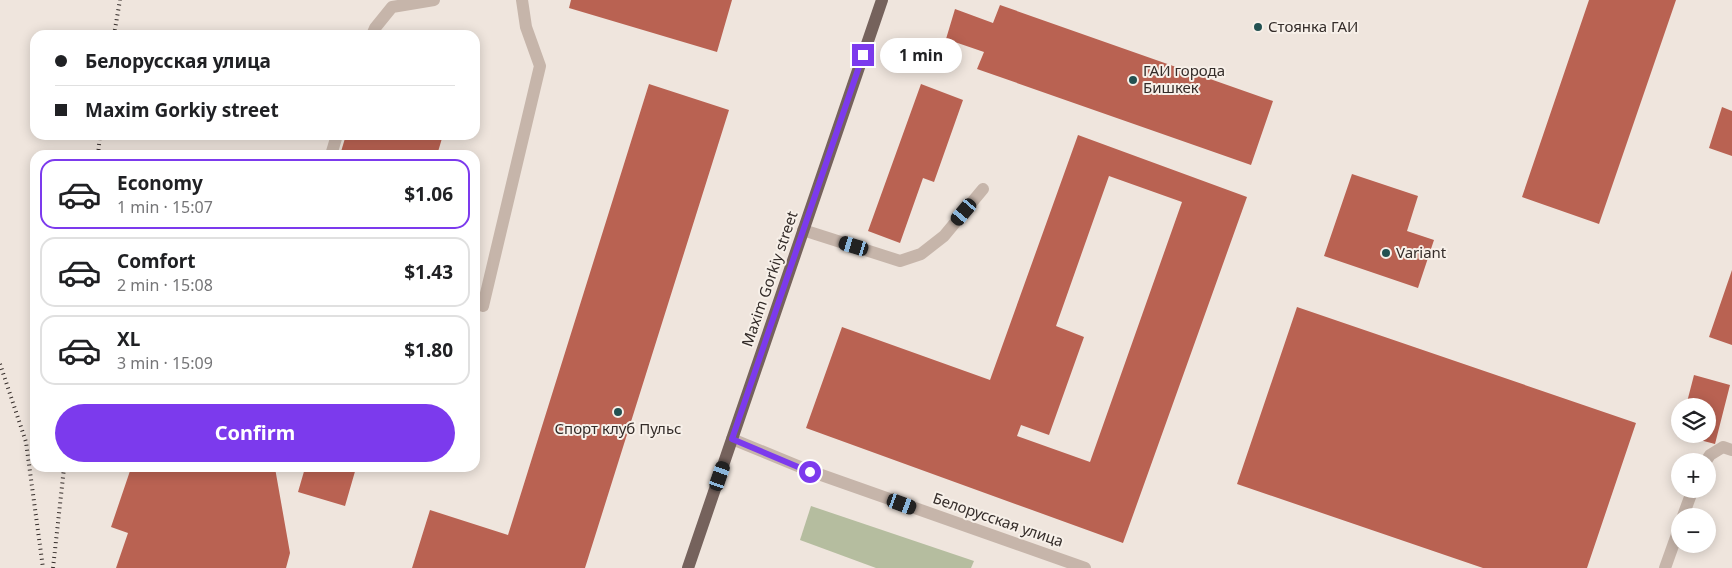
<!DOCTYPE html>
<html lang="en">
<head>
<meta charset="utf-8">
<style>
  body { margin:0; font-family:"Noto Sans",sans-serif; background:#f2f2f2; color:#202124; height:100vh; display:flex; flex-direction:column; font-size:19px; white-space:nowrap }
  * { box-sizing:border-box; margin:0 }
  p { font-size:16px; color:#757577 }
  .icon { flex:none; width:28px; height:28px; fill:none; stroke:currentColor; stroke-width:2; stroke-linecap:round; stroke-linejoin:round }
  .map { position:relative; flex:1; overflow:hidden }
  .panel { position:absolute; left:30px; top:150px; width:450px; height:322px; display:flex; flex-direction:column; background:#fff; border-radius:15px; box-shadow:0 2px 12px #0003 }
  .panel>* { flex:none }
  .guide { position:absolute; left:30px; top:30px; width:450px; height:110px; border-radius:15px; box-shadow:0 2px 12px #0003; display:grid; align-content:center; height:110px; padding:0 25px; background:#fff }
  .tools { position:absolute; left:1671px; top:398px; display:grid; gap:10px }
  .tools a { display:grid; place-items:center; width:45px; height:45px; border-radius:50%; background:#fff; box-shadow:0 2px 12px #0003; font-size:25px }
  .end { position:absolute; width:22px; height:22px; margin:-11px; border:6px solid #7c3aed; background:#fff; box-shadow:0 0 0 2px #fff }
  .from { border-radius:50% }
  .bubble { position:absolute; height:35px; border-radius:18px; background:#fff; box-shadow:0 2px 12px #0003; font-size:16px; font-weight:700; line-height:35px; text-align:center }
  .car { position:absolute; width:15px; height:30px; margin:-15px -8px; border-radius:6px; box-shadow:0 0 4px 1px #0007; background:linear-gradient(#222 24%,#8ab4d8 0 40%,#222 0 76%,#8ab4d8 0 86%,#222 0) }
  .guide b { display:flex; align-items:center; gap:18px; height:48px; font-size:19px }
  .guide b+b { border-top:1px solid #e0e0e0 }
  .guide i { width:12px; height:12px; background:#202124 }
  ul { padding:9px 0 0; list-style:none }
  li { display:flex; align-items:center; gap:15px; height:70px; margin:0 10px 8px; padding:0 15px; border:2px solid #e0e0e0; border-radius:15px }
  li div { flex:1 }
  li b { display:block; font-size:19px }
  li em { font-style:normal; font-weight:700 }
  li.on { border-color:#7c3aed }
  li>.icon { width:45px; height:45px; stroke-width:1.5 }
  .primary-button { display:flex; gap:10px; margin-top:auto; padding:10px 25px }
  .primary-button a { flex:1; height:58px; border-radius:30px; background:#7c3aed; color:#fff; font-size:20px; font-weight:700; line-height:58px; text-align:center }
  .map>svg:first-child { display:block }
  .green { fill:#b5bd9f }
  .building { fill:#b96252; fill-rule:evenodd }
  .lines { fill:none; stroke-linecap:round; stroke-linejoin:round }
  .service { stroke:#c6b5aa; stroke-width:12 }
  .minor { stroke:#c6b5aa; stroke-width:12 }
  .primary { stroke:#75625c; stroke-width:12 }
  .rail { stroke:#342c29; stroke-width:4; stroke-dasharray:1 4; stroke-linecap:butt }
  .route { stroke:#7c3aed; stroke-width:6 }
  .poi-dot { fill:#235151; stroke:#f7f0e9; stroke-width:2 }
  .labels { text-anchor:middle; stroke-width:4; stroke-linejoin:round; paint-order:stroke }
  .poi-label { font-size:15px; fill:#342c29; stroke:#f7f0e9; text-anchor:start }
  .street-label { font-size:15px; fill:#342c29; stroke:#f7f0e9 }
</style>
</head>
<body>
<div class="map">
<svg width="1732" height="568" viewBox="0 0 1732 568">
  <rect width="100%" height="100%" fill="#efe5dd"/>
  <path class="green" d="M811 506 974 561 971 568H876L800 540Z"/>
  <path class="building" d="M571 0H732L717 52 569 8Z
    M1589 0H1676L1599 224 1522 197Z
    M1000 5 1273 101 1251 165 977 69 984 52 946 39 955 9 993 23Z
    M649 84 729 110 585 568H412L430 510 508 535Z
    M921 84 963 100 934 182 923 178 900 243 868 231Z
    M1722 107 1732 111V156L1709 148Z
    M346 135H443L437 155H340Z
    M1078 135 1247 197 1123 543 806 428 842 327 990 380ZM1109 176 1182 202 1090 462 1017 436 1021 425 1049 435 1084 337 1056 326Z
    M1352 174 1418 196 1407 231 1434 240 1418 288 1324 256Z
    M1732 270V345L1709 337Z
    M1297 307 1636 423 1587 568H1483L1237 484Z
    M1694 375 1730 385 1715 444 1677 434H1708V406H1686Z
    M131 468H275L290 553 286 568H116L128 533 111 527Z
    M305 468H356L345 506 298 492Z"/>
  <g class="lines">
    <path class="service" d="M372 35 375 28 392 7 434 0
      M331 155 337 135
      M803 230 900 261 921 254 944 236 983 189
      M483 306 540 66 526 27 522 0
      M1706 461 1710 455 1723 447 1732 450
      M1683 516 1693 489
      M1665 568 1680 526"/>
    <path class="minor" d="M732 439 810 471 1085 568"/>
    <path class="primary" d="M688 568 882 0"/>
    <path class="rail" d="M114 35 120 0
      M98 155 100 135
      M0 364 26 442 43 568
      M53 568 64 468"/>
  </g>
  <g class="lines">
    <path class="route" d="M810 472 732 439 863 55"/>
  </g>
  <g class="poi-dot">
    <circle cx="1258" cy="27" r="5"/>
    <circle cx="1133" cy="80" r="5"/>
    <circle cx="1386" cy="253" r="5"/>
    <circle cx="618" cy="412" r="5"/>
  </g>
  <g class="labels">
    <g class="poi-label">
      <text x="1268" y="32">Стоянка ГАИ</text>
      <text x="1143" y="76">ГАИ города<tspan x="1143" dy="17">Бишкек</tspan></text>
      <text x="1396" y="258">Variant</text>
      <text x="618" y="434" text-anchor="middle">Спорт клуб Пульс</text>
    </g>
    <g class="street-label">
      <text transform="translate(770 279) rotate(-71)" y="5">Maxim Gorkiy street</text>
      <text transform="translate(998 520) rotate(19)" y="5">Белорусская улица</text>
    </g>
  </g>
</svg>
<div class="tools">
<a><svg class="icon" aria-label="layers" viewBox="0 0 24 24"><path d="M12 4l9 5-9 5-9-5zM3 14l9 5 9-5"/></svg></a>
<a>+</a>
<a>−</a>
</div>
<i class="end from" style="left:810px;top:472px"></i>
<i class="end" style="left:863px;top:55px"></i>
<div class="bubble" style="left:880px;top:38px;width:82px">1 min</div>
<i class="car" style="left:964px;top:212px;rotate:220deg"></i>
<i class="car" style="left:854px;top:246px;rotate:287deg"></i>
<i class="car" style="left:720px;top:476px;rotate:19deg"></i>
<i class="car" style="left:902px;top:504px;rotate:110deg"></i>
<div class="guide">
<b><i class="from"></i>Белорусская улица</b>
<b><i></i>Maxim Gorkiy street</b>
</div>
<section class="panel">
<ul>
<li class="on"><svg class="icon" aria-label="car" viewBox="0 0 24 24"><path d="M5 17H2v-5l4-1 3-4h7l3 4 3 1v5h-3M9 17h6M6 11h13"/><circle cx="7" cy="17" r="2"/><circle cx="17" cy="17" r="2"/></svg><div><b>Economy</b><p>1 min · 15:07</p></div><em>$1.06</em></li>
<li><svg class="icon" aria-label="car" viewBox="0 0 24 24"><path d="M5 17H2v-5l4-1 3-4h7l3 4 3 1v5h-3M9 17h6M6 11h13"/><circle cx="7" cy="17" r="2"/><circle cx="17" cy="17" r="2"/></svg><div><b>Comfort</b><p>2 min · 15:08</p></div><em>$1.43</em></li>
<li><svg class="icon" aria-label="car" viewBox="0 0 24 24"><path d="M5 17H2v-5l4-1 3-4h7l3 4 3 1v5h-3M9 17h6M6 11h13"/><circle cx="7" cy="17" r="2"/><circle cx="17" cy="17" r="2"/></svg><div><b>XL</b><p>3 min · 15:09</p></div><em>$1.80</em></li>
</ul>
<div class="primary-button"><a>Confirm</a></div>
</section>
</div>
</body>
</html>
